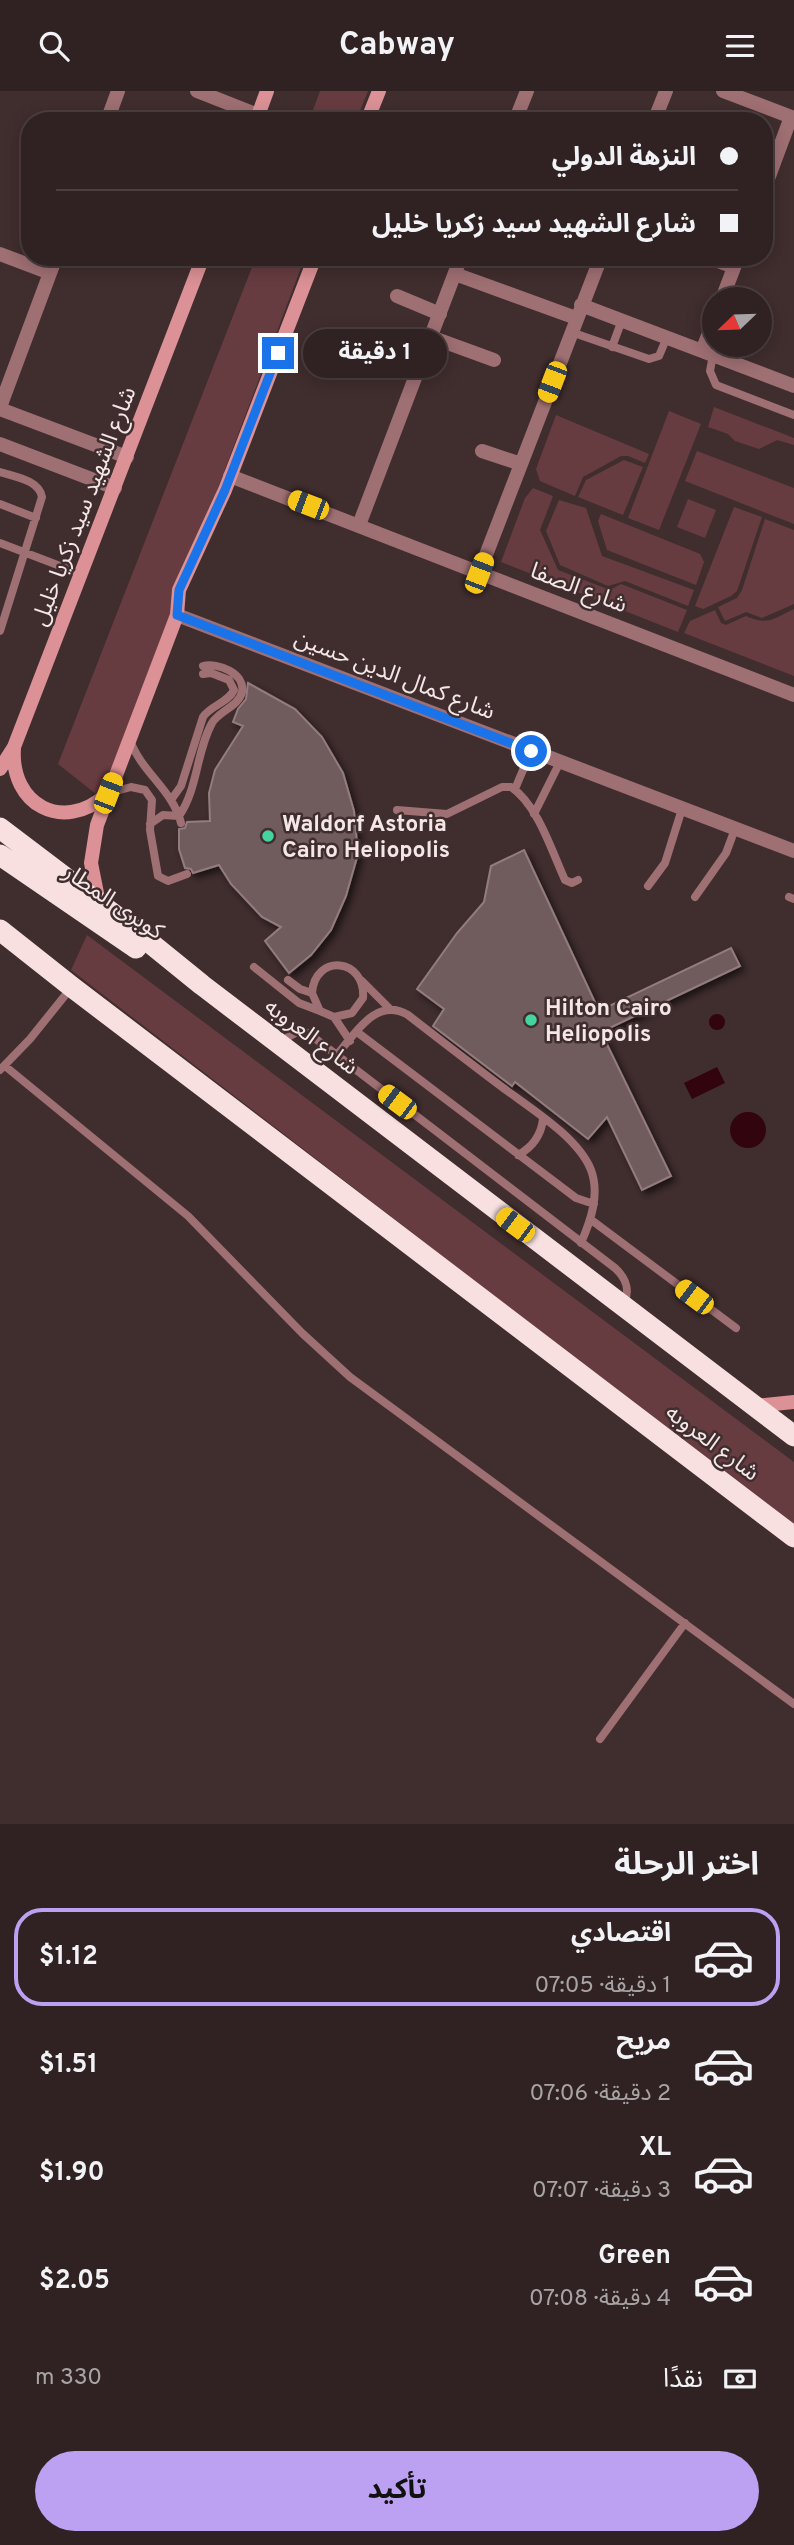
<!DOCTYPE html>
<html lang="ar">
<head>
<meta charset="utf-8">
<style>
  body { margin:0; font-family:Overpass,"Noto Sans Arabic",sans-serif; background:#382a2a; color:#f1f3f6; direction:rtl; height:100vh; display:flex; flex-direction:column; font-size:26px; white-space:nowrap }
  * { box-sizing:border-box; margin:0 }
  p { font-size:23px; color:#a8a4a5 }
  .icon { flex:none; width:38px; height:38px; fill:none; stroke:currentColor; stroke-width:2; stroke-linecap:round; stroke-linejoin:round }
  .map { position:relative; height:1733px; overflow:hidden; direction:ltr }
  .panel { display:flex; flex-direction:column; background:#302222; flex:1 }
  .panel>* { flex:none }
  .banner { position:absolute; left:21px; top:21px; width:752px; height:154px; border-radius:28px; box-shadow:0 4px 18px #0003,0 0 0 2px #4b3f40; direction:rtl; display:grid; align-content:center; height:154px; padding:0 35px; background:#302222 }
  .needle { width:46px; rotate:247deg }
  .fabs { position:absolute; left:702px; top:196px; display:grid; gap:14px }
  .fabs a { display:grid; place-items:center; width:70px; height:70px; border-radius:50%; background:#302222; box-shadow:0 4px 18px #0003,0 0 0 2px #4b3f40; font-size:35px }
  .end { position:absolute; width:32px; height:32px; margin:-16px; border:9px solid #1a73e8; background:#fff; box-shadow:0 0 0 4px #fff }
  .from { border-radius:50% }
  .bubble { position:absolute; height:49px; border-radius:24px; background:#302222; box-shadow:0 4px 18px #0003,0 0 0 2px #4b3f40; font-size:23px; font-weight:700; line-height:49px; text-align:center; direction:rtl }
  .car { position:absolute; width:21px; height:42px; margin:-21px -10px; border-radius:9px; box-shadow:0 0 5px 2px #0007; background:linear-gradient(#f5c518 24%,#345 0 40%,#f5c518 0 76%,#345 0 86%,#f5c518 0) }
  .banner b { display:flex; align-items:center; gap:24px; height:66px; font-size:26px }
  .banner b+b { border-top:2px solid #4b3f40 }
  .banner i { width:18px; height:18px; background:#f1f3f6 }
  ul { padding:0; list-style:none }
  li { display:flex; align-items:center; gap:21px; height:98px; margin:0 14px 10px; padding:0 21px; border:4px solid transparent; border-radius:28px }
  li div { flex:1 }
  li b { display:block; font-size:26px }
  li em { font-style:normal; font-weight:700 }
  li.active { border-color:#bca0f2 }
  li>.icon { width:63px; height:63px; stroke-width:1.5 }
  h2 { padding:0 35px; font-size:32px; line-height:84px }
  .pay { display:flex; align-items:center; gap:18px; height:77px; padding:0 35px; font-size:26px }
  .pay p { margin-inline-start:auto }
  .button { display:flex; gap:14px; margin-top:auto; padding:14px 35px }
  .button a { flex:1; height:80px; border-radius:42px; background:#bca0f2; color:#111; font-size:28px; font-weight:700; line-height:80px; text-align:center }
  header { display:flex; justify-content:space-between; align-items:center; height:91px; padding:0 35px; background:#302222; font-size:32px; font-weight:700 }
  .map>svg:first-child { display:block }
  .green { fill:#673c40 }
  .water { fill:#32040d }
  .building { fill:#715b5d; stroke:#937c7d; stroke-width:2; filter:url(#shadow) }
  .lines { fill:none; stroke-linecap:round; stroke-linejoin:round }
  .lane { stroke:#9e6f73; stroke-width:8 }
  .street { stroke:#9e6f73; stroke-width:14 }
  .secondary { stroke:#db9196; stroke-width:14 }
  .highway { stroke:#f8e0e1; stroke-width:21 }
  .route { stroke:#1a73e8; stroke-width:9 }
  .poi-dot { fill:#44d49f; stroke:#402d2e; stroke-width:2.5 }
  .labels { text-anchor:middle; stroke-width:5; stroke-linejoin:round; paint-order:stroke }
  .street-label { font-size:23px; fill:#f4e7e7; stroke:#402d2e }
  .poi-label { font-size:23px; font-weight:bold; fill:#f4e7e7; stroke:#402d2e; text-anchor:start }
</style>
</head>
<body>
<header><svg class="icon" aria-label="menu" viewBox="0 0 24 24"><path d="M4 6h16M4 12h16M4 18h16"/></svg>Cabway<svg class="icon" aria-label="search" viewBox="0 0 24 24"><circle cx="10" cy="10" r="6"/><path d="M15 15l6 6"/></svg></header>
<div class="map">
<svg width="794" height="1733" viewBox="0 0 794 1733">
  <defs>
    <filter id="shadow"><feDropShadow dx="4" dy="4" stdDeviation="3.5" flood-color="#0009"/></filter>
  </defs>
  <rect width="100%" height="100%" fill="#402d2e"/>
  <path class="green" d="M320 0H368L356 30H309Z
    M256 166H305L101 707 58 673Z
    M714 316 794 347V354L777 349 759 358 735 350 728 343 708 336Z
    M669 320 701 333 659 439 628 427Z
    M556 324 649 363 645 372 628 365H621L583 386 575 405 540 390 536 378Z
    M697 360 794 397V433L685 390Z
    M624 369 643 376 623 424 578 406 586 389Z
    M533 397 553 405 540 439 558 479 610 499 621 493 687 519 678 541 501 471 525 407Z
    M688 408 716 419 705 447 677 436Z
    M559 409 586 417 602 465 694 499 688 515 625 490 608 495 560 474 546 440Z
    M734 416 762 426 737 500 731 505 703 518 695 515Z
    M601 423 700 463 704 471 696 494 607 459 598 430Z
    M765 428 794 439V513L762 527 746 521 725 530 718 516 737 507 742 499Z
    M794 518V585L684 542 690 530 715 519 721 532 726 534 746 525C769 535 772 528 794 518Z
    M87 844 794 1371V1436L71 879Z"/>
  <path class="water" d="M709 931a8 8 0 1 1 16 0a8 8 0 1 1-16 0Z
    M717 976 725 992 692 1008 684 992Z
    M730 1039a18 18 0 1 1 36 0a18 18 0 1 1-36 0Z"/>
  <path class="building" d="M248 592 295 618 322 646 343 682 354 720 358 763 346 805 331 839 311 864 289 882 265 850 281 836 262 826 231 793 219 774 193 782 191 778 185 777 179 758V738L185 737 187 731 210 730 209 702 215 679 243 635 233 631 238 618 246 608Z
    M524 759 599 920 731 857 740 875 601 941 671 1085 642 1099 607 1026 588 1048 515 991 512 995 433 935 444 918 417 898 457 842 484 811 491 775Z"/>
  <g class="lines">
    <path class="lane" d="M571 241 649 268 659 265 667 246
      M612 256 622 229
      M713 264 710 280 716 294 794 324
      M0 381C15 386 39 389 42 406L0 540
      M0 413 36 427
      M0 452 81 483
      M130 649C141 681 173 699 181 732
      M515 698 531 660
      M109 702 131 696 145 699 152 709 150 739 158 785 168 790 187 783
      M171 709 181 695 203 626C211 614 228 612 234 599L229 589 211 582 203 583
      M397 719 447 723 502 696H511C538 714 552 761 565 789L572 792 578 789
      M534 723 560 671
      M150 733 163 724 179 725C198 698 196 661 212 632 219 620 239 615 242 601 246 583 218 571 203 575
      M648 795 665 772 682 718
      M695 806 726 762 735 738
      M789 806 794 808
      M254 876 299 912 320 920
      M288 889 300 898 312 902
      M362 890 390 918
      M334 926 352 922 363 907C366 867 315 862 312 902L320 920 334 926 350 950
      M357 941 576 1107 594 1113
      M279 951 299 940 308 942 615 1177C627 1188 630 1199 624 1213
      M336 965C355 943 376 905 408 924 439 948 470 972 502 996 530 1017 578 1046 591 1079 600 1103 591 1129 581 1152
      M5 975 188 1125 302 1242 350 1286 794 1613
      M0 979 30 948 71 897
      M518 1064C533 1056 541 1045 543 1028
      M590 1128 736 1237
      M600 1648 685 1532"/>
    <path class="street" d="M197 0 258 24
      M723 0 794 27
      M107 30 118 0
      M515 30 527 0
      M654 30 666 0
      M765 96 791 26
      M0 163 50 182
      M707 166 734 176
      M455 183 576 227
      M397 205 440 223
      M722 208 738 166
      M581 214 794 295
      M431 246 494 269
      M702 260 714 229
      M0 316 56 166
      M0 318 127 366
      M0 353 115 397
      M482 360 521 373
      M230 385 794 604
      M359 434 461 166
      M479 482 601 166
      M177 524 794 760"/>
    <path class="secondary" d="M256 30 267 0
      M367 30 379 0
      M14 657C10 714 63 742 106 704
      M0 678 14 656 203 166
      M99 812 91 772 97 734 177 524 179 499 225 399 315 166
      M754 1315 794 1311"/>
    <path class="highway" d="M0 737 128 834 202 894 794 1345
      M0 764 136 857
      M0 839 72 896 794 1446"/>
  </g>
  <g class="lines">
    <path class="route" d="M278 262 225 399 179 499 177 524 531 660"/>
  </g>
  <g class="poi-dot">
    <circle cx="268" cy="745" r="7"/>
    <circle cx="531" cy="929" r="7"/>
  </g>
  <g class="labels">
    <g class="street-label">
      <text transform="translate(83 415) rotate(-69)" y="8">شارع الشهيد سيد زكريا خليل</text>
      <text transform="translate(579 496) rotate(21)" y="8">شارع الصفا</text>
      <text transform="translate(395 583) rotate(21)" y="8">شارع كمال الدين حسين</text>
      <text transform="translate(114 810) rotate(34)" y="8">كوبرى المطار</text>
      <text transform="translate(312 945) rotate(37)" y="8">شارع العروبه</text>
      <text transform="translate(713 1351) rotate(37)" y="8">شارع العروبه</text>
    </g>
    <g class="poi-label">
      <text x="282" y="740">Waldorf Astoria<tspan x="282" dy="26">Cairo Heliopolis</tspan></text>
      <text x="545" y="924">Hilton Cairo<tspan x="545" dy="26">Heliopolis</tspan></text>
    </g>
  </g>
</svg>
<div class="fabs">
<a><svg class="needle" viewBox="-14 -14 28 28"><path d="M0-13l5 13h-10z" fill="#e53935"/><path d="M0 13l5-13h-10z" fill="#a8a4a5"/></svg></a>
</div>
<i class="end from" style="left:531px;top:660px"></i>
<i class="end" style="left:278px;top:262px"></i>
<div class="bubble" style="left:303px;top:238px;width:144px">1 دقيقة</div>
<i class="car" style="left:552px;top:291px;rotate:201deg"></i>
<i class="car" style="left:308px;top:414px;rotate:291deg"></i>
<i class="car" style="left:479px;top:482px;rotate:21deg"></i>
<i class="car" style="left:108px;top:702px;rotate:21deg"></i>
<i class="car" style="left:397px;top:1011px;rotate:307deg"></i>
<i class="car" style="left:515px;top:1134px;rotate:307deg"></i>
<i class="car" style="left:694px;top:1206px;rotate:307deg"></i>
<div class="banner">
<b><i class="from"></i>النزهة الدولي</b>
<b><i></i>شارع الشهيد سيد زكريا خليل</b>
</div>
</div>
<section class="panel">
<h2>اختر الرحلة</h2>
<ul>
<li class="active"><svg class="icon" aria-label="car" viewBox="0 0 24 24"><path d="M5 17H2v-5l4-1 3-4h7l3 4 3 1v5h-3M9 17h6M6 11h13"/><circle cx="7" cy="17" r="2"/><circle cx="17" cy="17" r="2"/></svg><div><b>اقتصادي</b><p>1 دقيقة · 07:05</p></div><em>$1.12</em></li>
<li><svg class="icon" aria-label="car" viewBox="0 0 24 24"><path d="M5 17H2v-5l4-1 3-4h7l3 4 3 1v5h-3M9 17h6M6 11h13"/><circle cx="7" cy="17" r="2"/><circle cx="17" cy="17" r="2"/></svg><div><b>مريح</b><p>2 دقيقة · 07:06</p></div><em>$1.51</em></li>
<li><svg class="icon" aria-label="car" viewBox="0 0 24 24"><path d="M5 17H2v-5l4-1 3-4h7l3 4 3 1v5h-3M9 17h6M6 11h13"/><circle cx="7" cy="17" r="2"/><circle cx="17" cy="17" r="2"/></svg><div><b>XL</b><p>3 دقيقة · 07:07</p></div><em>$1.90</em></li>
<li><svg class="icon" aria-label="car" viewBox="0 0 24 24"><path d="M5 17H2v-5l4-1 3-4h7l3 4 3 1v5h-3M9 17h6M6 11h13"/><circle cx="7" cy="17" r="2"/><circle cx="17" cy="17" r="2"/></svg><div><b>Green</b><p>4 دقيقة · 07:08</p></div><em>$2.05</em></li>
</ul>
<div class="pay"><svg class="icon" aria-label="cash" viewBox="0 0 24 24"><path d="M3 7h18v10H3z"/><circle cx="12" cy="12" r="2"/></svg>نقدًا<p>330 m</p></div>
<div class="button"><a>تأكيد</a></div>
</section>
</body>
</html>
